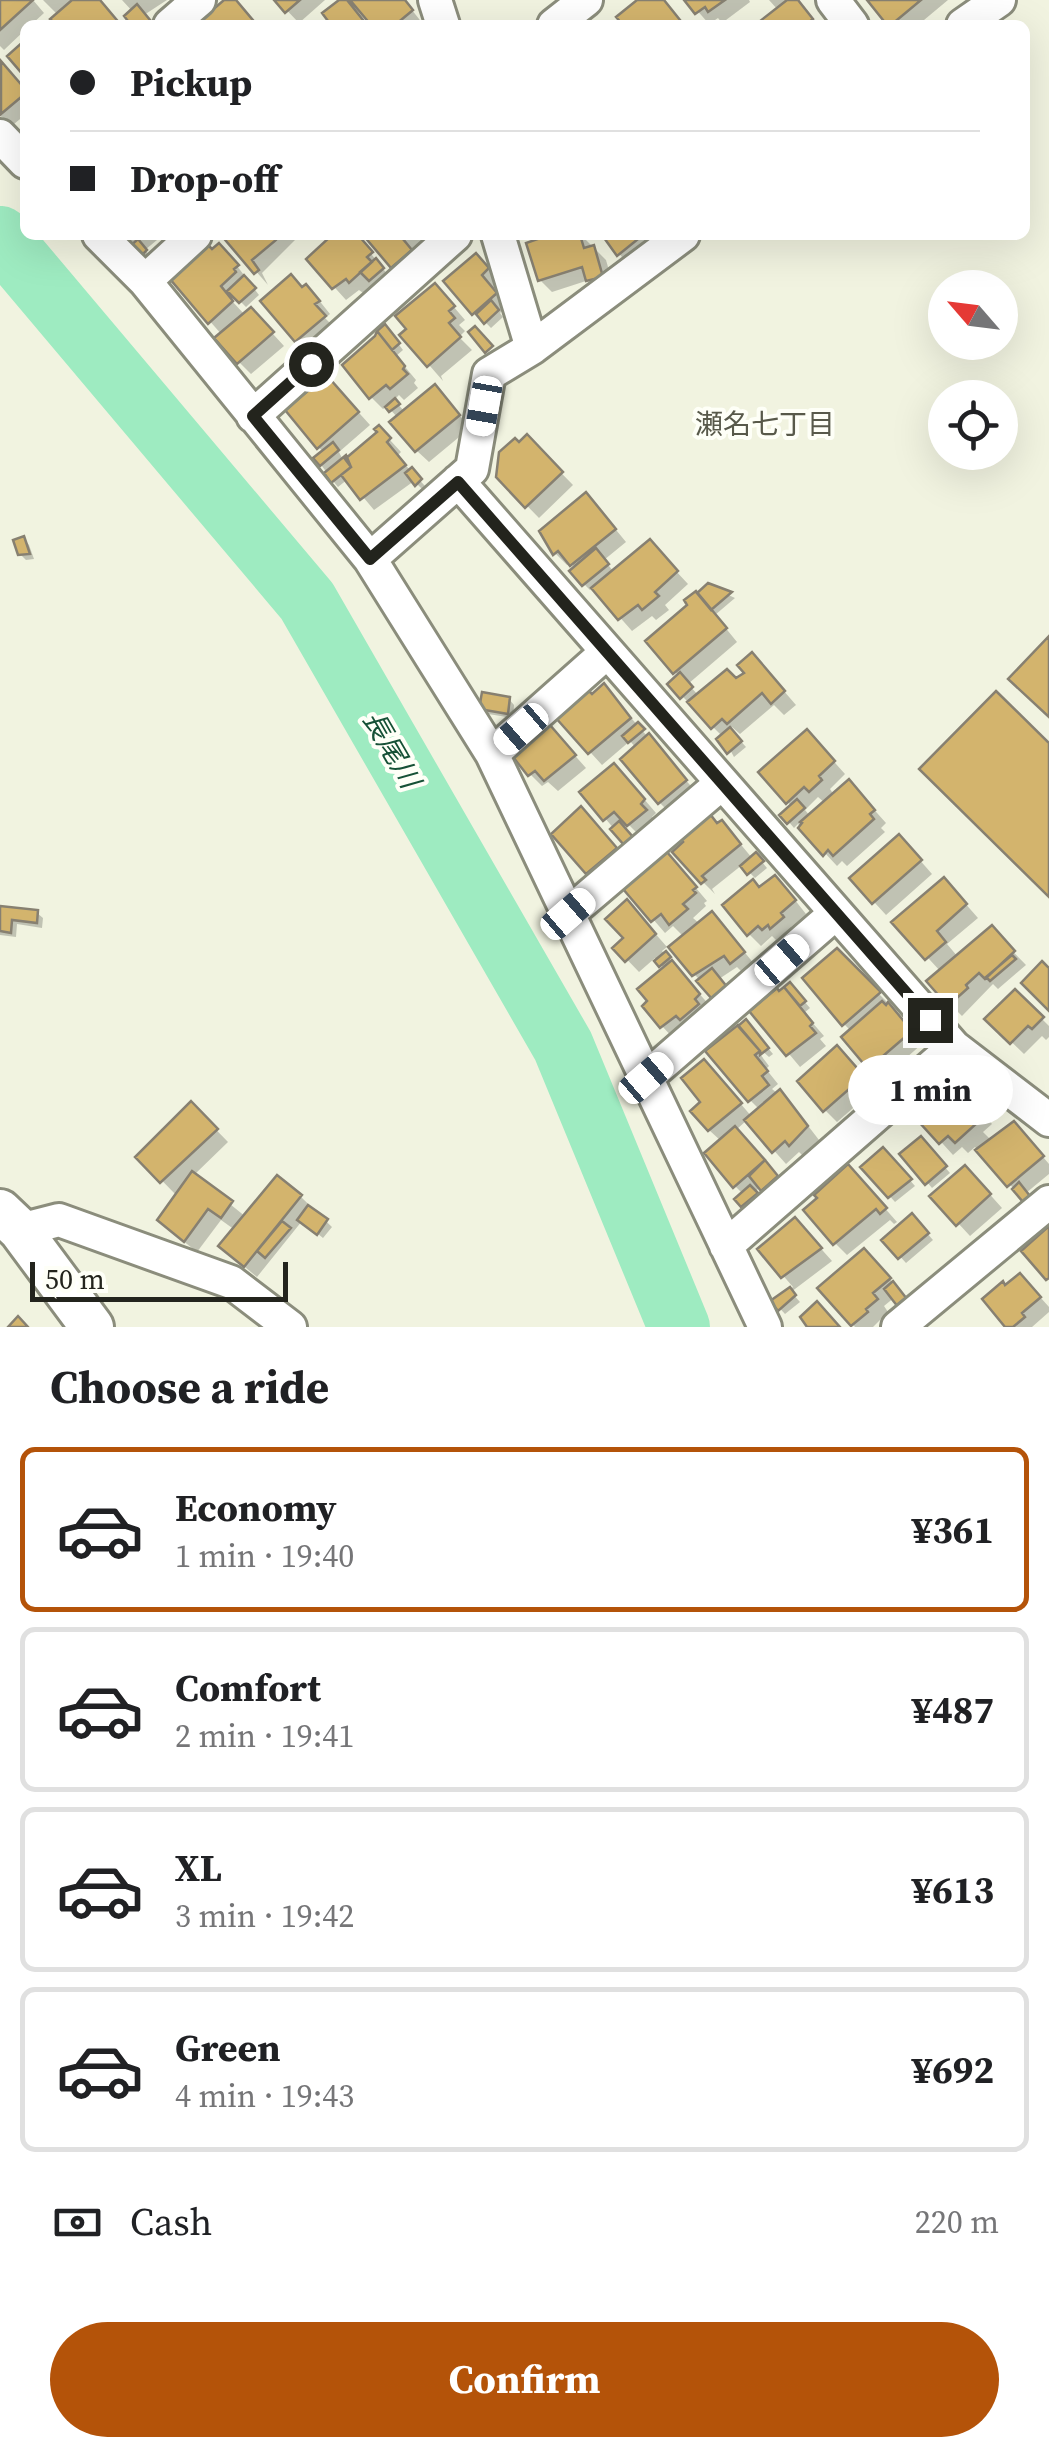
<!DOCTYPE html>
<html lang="en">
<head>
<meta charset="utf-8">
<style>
  body { margin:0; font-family:"Source Serif 4","Noto Sans JP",serif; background:#f6f6f6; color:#202124; height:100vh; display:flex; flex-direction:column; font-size:38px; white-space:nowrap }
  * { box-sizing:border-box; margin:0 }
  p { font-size:32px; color:#757577 }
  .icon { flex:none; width:55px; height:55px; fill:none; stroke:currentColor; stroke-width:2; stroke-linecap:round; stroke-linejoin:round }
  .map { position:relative; height:1327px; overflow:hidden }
  .panel { display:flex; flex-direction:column; background:#fff; flex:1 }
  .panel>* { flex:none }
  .guide { position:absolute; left:20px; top:20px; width:1010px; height:220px; border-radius:15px; box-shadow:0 10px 40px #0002; display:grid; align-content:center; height:220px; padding:0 50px; background:#fff }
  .needle { width:65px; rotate:298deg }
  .fabs { position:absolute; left:928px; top:270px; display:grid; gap:20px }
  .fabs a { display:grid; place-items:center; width:90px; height:90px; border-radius:50%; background:#fff; box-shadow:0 10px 40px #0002; font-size:50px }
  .scale { position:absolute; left:30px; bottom:25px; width:258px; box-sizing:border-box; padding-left:10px; border:5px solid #23241d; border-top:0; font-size:28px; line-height:35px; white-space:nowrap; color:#23241d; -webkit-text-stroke:8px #fefff7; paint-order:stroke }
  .end { position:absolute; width:45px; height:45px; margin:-22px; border:12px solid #23241d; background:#fff; box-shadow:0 0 0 5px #fff }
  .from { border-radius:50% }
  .bubble { position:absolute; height:70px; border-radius:35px; background:#fff; box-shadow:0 10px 40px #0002; font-size:32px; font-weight:700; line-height:70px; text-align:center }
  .car { position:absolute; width:30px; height:60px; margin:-30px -15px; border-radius:12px; box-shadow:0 0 8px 2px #0007; background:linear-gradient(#fff 24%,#345 0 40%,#fff 0 76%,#345 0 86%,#fff 0) }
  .guide b { display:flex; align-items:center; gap:35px; height:95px; font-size:38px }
  .guide b+b { border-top:2px solid #e0e0e0 }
  .guide i { width:25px; height:25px; background:#202124 }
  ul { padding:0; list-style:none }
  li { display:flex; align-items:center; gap:30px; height:165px; margin:0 20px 15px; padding:0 30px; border:5px solid #e0e0e0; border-radius:15px }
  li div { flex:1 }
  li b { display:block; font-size:38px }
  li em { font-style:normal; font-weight:700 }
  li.on { border-color:#b45309 }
  li>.icon { width:90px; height:90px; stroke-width:1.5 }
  h2 { padding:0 50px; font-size:45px; line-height:120px }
  .pay { display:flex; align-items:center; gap:25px; height:110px; padding:0 50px; font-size:38px }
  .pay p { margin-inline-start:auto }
  .primary-button { display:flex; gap:20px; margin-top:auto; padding:20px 50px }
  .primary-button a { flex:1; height:115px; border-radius:60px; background:#b45309; color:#fff; font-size:40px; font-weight:700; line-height:115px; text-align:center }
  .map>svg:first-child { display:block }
  .shadow { fill:#0003; fill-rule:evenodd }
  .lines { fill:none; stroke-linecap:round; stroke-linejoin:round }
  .river { stroke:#9eebc1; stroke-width:62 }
  .building { fill:#d3b46d; stroke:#878071; stroke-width:2.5 }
  .minor-casing { stroke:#8b8d7c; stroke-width:38 }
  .tertiary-casing { stroke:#8b8d7c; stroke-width:48 }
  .minor { stroke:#fff; stroke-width:32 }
  .tertiary { stroke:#fff; stroke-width:42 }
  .route { stroke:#23241d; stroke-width:12 }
  .labels { text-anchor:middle; stroke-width:8; stroke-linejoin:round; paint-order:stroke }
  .neighbourhood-label { font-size:28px; fill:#58594a; stroke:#fefff7 }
  .water-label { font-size:28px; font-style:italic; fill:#165136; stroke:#fefff7 }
</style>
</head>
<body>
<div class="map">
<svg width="1049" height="1327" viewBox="0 0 1049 1327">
  <rect width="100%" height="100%" fill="#f1f3e0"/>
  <path class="shadow" d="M0 0H33L44 13 31 25H25V30L4 50 0 46Z
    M43 0H98L120 25H59L58 15Z
    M122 0H167L144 15 153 25H134L133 12Z
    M277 0H325L299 23Z
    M353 0H404L423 24 374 25Z
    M688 0H749L750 2 722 23 718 18 709 24Z
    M769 0H796L817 25H759L778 10Z
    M872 0H948L918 25H891Z
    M0 64 25 90V115L14 124 0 116Z
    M119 235H163L145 250 151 257 146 262Z
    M224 235H296L298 237 262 273 268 285Z
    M336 235H356L388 275 363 293 359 290 346 300 309 259Z
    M366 235H424L425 237 405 279Z
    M567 235H581L606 260 614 288 600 292 589 280 552 292 540 280Z
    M606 235H658L631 267 604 237Z
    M212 252 231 258 259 295 246 307 235 296 231 300 245 315 251 310 284 346 251 374 239 362 222 335 173 279Z
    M488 269 500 282 492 289 507 306 500 313 503 317 491 328 446 282Z
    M302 289 318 299 330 314 325 318 336 329 309 352 297 340Z
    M447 299 465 320 459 325 465 331 459 337 472 350 441 376 443 381 403 335Z
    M390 333 403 350 396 356 416 380 414 383 418 388 404 400 399 395 394 400 405 412 447 400 470 428 429 462 416 450 398 418 387 406 383 409 371 397Z
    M342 394 370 425 339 452 342 458 345 462 380 433 379 428 401 452 397 456 425 486 422 489 414 481 374 510 348 479 338 487 333 481 316 458 324 452 318 447Z
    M527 438 573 485 539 518 498 476Z
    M598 508 626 542 604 560 614 572 661 555 688 584 665 605 669 610 656 620 652 616 632 631 593 587 590 590 584 584 573 572 576 568 570 562 567 565 555 553Z
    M24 539 29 545 34 559 26 560 20 554Z
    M709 586 735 598 715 615 737 642 688 684 699 696 764 668 796 705 784 715 774 705 740 734 732 727 730 729 746 747 734 757 723 737 670 684 679 676 648 641Z
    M604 687 697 793 672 815 660 803 636 748 630 741 602 765 559 718Z
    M509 699 514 705 513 718 488 714 482 708Z
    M562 741 586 768 558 791 548 782 542 786 530 774Z
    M819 745 845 774 830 789 834 795H861L886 823 881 828 885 832 847 866 842 861 837 866 798 824 794 828 783 815 792 807 762 772ZM818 797 825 803 810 816 805 810Z
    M626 778 656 813 652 817 657 823 641 837 628 824 623 827 636 843 631 849 583 792Z
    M593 822 627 862 600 885 555 834Z
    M718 826 733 835 752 858 756 855 767 868 755 878 742 865 712 889 715 894 703 882 687 842Z
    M911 850 932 874 886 915 853 879Z
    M679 868 707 901 704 903 706 906 693 918 700 924 724 927 755 965 744 974 737 967 719 979 701 981 694 974 684 937 673 926 665 933 627 889Z
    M760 889 787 890 806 914 791 927 794 930 784 939 781 936 776 940 772 936 761 946 749 934Z
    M956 893 978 918 947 944 958 957 991 929 1026 965 998 989 993 984 962 1016 950 1004 941 972 895 922Z
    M0 908 37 913 43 918 42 928 17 924 16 937 0 935Z
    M639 915 667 947 662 951 711 1007 674 1039 662 1026 665 969 655 958 639 972 616 948 626 938Z
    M837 952 891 1006 922 1044 882 1079 870 1067 851 1031 844 1024Z
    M790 985 810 1008 804 1013 824 1036 820 1039 826 1046 800 1067 753 1011Z
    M1015 992 1049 1026V1037L1046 1040 1042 1036 1024 1054 988 1019Z
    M751 1028 773 1054 769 1057 759 1048 757 1050 769 1066 766 1069 778 1084 772 1089 792 1105 819 1140 803 1156 799 1152 786 1164 747 1120 736 1130 782 1183 768 1194 761 1186 754 1193 761 1200 748 1210 737 1199 743 1194 735 1186 721 1141 709 1130 704 1103 716 1075 752 1117 760 1110 750 1100Z
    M849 1060 882 1098 876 1103 868 1095 837 1122 825 1110Z
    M966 1084 985 1103 979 1108 992 1124 983 1132 991 1140 1026 1137 1049 1164V1174L1026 1193 1034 1202 1030 1206 975 1147 968 1153 962 1147 953 1155 914 1112Z
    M191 1104 228 1142 194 1175 246 1217 301 1197 332 1227 323 1238 302 1221 257 1277 234 1258 235 1230 221 1220 197 1252 172 1232 177 1196 139 1157Z
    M920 1139 950 1173 932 1188 903 1154Z
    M883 1150 915 1186 895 1202 864 1167Z
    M860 1180 897 1222 894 1224 890 1220 847 1255 835 1243Z
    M977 1180 1002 1208 970 1236 933 1196Z
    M912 1216 933 1240 906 1263 885 1240Z
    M807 1233 832 1261 791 1292 800 1302 785 1314 774 1302 793 1287 761 1250Z
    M876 1263 901 1292 884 1306 888 1312 873 1327H855L821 1288Z
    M1006 1288H1032L1049 1307V1312L1032 1327H1008Z"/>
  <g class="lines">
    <path class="river" d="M0 237 307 601 563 1046 679 1327"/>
  </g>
  <path class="building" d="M0 0H33L0 30Z
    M72 0H100L121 25H56L50 19Z
    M224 0H236L257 25H207L202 19Z
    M274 0H300L285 13Z
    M339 0H347L367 25H331L322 13Z
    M350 0H405L413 10 395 25H371Z
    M637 0H664L684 25H623L616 17Z
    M684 0H725L708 12 705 7 695 14Z
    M787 0H798L813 19 805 25H755Z
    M867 0H921L891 25H887Z
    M137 4 150 20 145 25H131L124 16Z
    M25 40V77L7 56Z
    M1 61 25 89V103L20 98 1 114Z
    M221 235H276V240L252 260 259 270 254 274Z
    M332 235H358L373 252 367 257 372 262 349 283 346 279 332 289 306 259Z
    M363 235H407L403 239 412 250 391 268Z
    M549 235H580L584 248 594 245 603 277 586 281 582 267 538 281 526 243Z
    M602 235H643L617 256Z
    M138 239 147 250 139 258 129 247Z
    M219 243 239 265 234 269 236 272 221 286 233 301 208 324 170 279 208 245 212 249Z
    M476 253 489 268 482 275 497 293 472 315 443 281Z
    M376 258 384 268 369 281 360 272Z
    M291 274 302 287 306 284 320 301 315 304 326 316 295 342 260 301Z
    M244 275 256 288 239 303 227 291Z
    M435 283 455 306 449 311 455 318 449 323 461 337 427 367 399 335 406 329 395 316Z
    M491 300 499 310 484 324 476 314Z
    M251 307 274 332 237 364 214 338Z
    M385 324 400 343 392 350 377 331Z
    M475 326 493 346 485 353 468 332Z
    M377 331 405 366 403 369 408 374 390 389 386 385 369 399 342 365 375 336Z
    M322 379 325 383 330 379 359 412 317 449 285 410Z
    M435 384 460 415 415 452 389 422Z
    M395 398 400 404 389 412 385 407Z
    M379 425 391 438 387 442 406 465 360 500 341 475 351 467 345 459 377 432 374 429Z
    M527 434 563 472 525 508 496 477 499 452 515 438 519 442Z
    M333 442 339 450 320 466 313 458Z
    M346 455 351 467 331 483 324 473Z
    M412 467 422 479 415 486 405 473Z
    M586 492 616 529 570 566 558 551 553 555 539 531Z
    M24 536 30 554 18 555 13 540Z
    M650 539 678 571 655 592 659 596 642 610 638 605 618 620 591 588Z
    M596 548 609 564 582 586 569 571Z
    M708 583 732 592 711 610 697 593Z
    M696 591 727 628 673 674 645 641 687 605 684 600Z
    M1049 636V717L1008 679Z
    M752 652 785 691 771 704 762 693 727 724 722 719 711 729 687 702 727 669 736 678 744 673 737 665Z
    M680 672 693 687 680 699 667 684Z
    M604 683 631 718 588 754 555 717 588 690 592 694Z
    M996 691 1049 743V897L919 769Z
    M482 692 510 697 508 714 479 709Z
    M638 722 645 729 628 743 622 736Z
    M550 725 576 755 544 781 535 771 528 776 513 757Z
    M730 727 742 741 727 754 716 739Z
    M807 729 835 761 819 776 822 780 809 792 804 787 786 804 758 772Z
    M649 733 687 780 658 804 620 759Z
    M614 763 645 799 641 804 647 810 627 826 614 812 603 821 579 792Z
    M849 779 875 810 870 814 874 819 833 856 828 850 823 856 798 828 802 823 800 822Z
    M797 799 805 808 787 824 779 815Z
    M581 806 617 848 586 874 551 834Z
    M710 814 717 823 722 820 741 844 702 876 706 880 701 884 672 852 683 842 680 839Z
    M619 821 633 837 624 845 610 829Z
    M899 834 922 860 872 904 849 878Z
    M667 852 697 887 693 890 696 893 683 904 688 909 669 925 661 914 651 922 623 889Z
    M756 852 764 861 747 875 740 866Z
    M775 875 796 900 781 913 784 917 770 929 768 925 762 930 758 926 747 936 722 905 753 879 759 887Z
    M944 877 967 904 937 931 946 942 925 960 891 922Z
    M627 899 656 934 625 962 612 948 623 938 605 919Z
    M0 906 38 910 37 923 12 920 11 933 0 931Z
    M712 911 745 952 730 964 724 956 692 976 668 947Z
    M992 925 1015 951 985 979 979 973 966 985 968 988 948 1006 926 981Z
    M837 948 881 992 842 1026 802 978Z
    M666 951 671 957 659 967 654 961Z
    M1012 955 1016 959 990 981 986 977Z
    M672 960 700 994 695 999 699 1004 680 1020 676 1016 660 1028 642 1006 647 1001 637 989Z
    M1042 961 1049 968V1011L1021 983Z
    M712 968 728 988 713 1000 696 981Z
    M790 982 806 1001 800 1006 784 987Z
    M784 987 813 1023 810 1026 816 1033 786 1056 749 1011 777 988 779 991Z
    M1015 989 1044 1017 1032 1029 1028 1026 1010 1044 984 1019Z
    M882 1001 886 1005 888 1002 912 1031 868 1069 841 1037Z
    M746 1019 769 1048 760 1055V1051L738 1026Z
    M738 1025 760 1051 755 1055 768 1071 762 1076 769 1085 748 1102 705 1051Z
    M837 1045 864 1076 823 1112 797 1081Z
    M704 1059 742 1103 708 1131 690 1111 700 1102 681 1078Z
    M952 1076 961 1085 966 1081 975 1089 969 1094 982 1110 973 1119 977 1123 955 1143 948 1136 939 1144 910 1112Z
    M866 1077 878 1091 869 1100 857 1085Z
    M780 1089 808 1126 789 1146 785 1141 772 1153 744 1120Z
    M191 1101 218 1129 160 1183 135 1157Z
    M1014 1121 1044 1156 1007 1187 975 1150Z
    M735 1126 765 1160 733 1188 704 1153Z
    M921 1136 947 1166 925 1185 899 1154Z
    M883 1147 912 1179 888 1198 860 1167Z
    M765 1160 778 1176 761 1191 749 1176Z
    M848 1164 887 1208 880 1214 876 1209 833 1245 803 1210 817 1198 814 1195Z
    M965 1165 991 1194 956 1226 929 1196Z
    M192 1171 233 1201 221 1218 208 1209 184 1242 157 1220Z
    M277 1175 302 1195 244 1267 218 1246Z
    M1019 1182 1030 1196 1023 1202 1012 1189Z
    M750 1185 758 1193 741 1207 734 1199Z
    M308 1205 328 1219 317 1235 297 1220Z
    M912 1213 929 1233 898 1259 881 1240Z
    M795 1217 822 1248 781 1278 757 1249Z
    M282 1221 291 1228 265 1258 257 1251Z
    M1049 1226V1278L1046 1280 1021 1251Z
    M864 1248 891 1278 873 1293 878 1299 866 1309 868 1312 851 1326 817 1288Z
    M1020 1273 1041 1297 1022 1313 1025 1317 1013 1327H1005L982 1299 1003 1281 1005 1285Z
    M893 1281 907 1299 898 1307 884 1289Z
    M790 1287 796 1295 778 1311 770 1301Z
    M817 1301 840 1327H807L800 1317Z
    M18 1316 28 1327H8Z"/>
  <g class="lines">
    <defs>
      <path id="minor" d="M435 0 443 25
        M833 0 852 25
        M170 25 199 0
        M554 25 586 0
        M963 25 999 0
        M0 136 25 162
        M99 235 145 281 370 559 492 754 765 1327
        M145 281 195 235
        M532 348 683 235
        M253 416 455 235
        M458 481 954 1047 1049 1120
        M370 559 472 469 489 374 532 348 498 235
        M492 754 607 652
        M568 914 722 783
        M646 1078 836 913
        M20 1230 59 1220 231 1282 290 1327
        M726 1246 954 1047
        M898 1327 1049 1202"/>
      <path id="tertiary" d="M0 1211 20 1230 92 1327"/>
    </defs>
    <use href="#minor" class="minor-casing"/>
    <use href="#tertiary" class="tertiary-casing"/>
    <use href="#minor" class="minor"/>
    <use href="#tertiary" class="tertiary"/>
  </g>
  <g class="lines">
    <path class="route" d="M311 364 253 416 370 559 458 482 930 1020"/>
  </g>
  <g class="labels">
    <g class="neighbourhood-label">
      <text x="765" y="434">瀬名七丁目</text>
    </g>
    <g class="water-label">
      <text transform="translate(392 749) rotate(60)" y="10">長尾川</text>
    </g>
  </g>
</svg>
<div class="fabs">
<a><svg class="needle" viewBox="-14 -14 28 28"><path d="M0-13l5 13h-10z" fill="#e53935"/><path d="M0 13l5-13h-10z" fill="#757577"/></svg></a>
<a><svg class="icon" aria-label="locate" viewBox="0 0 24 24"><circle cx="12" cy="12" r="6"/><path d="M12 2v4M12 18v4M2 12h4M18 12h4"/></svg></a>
</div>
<div class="scale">50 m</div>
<i class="end from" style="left:311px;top:364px"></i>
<i class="end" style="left:930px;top:1020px"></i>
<div class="bubble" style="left:848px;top:1055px;width:165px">1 min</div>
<i class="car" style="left:484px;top:406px;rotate:190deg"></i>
<i class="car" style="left:521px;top:729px;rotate:229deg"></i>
<i class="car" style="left:568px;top:914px;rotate:49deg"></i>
<i class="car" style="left:782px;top:960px;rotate:49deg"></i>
<i class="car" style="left:646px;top:1078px;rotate:49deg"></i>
<div class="guide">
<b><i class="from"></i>Pickup</b>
<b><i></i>Drop-off</b>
</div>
</div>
<section class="panel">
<h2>Choose a ride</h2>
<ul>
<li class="on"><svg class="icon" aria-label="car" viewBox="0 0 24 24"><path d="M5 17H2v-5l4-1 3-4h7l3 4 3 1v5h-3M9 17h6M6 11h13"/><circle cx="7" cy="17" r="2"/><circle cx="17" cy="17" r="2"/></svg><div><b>Economy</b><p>1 min · 19:40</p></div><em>¥361</em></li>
<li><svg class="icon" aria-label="car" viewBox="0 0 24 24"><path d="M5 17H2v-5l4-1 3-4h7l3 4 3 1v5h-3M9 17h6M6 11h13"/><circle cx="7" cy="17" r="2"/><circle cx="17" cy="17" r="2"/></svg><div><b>Comfort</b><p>2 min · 19:41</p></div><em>¥487</em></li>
<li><svg class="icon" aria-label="car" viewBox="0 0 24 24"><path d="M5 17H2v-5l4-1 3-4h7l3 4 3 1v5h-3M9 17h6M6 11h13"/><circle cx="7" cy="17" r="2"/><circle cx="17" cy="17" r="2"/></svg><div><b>XL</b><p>3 min · 19:42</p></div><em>¥613</em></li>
<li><svg class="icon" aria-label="car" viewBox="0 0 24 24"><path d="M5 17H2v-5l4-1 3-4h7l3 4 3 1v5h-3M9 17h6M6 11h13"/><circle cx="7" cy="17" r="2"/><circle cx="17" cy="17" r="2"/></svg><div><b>Green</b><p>4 min · 19:43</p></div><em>¥692</em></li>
</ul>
<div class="pay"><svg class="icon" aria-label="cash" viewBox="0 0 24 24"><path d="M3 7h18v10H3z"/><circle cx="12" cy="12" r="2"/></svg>Cash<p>220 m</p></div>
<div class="primary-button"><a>Confirm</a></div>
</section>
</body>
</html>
